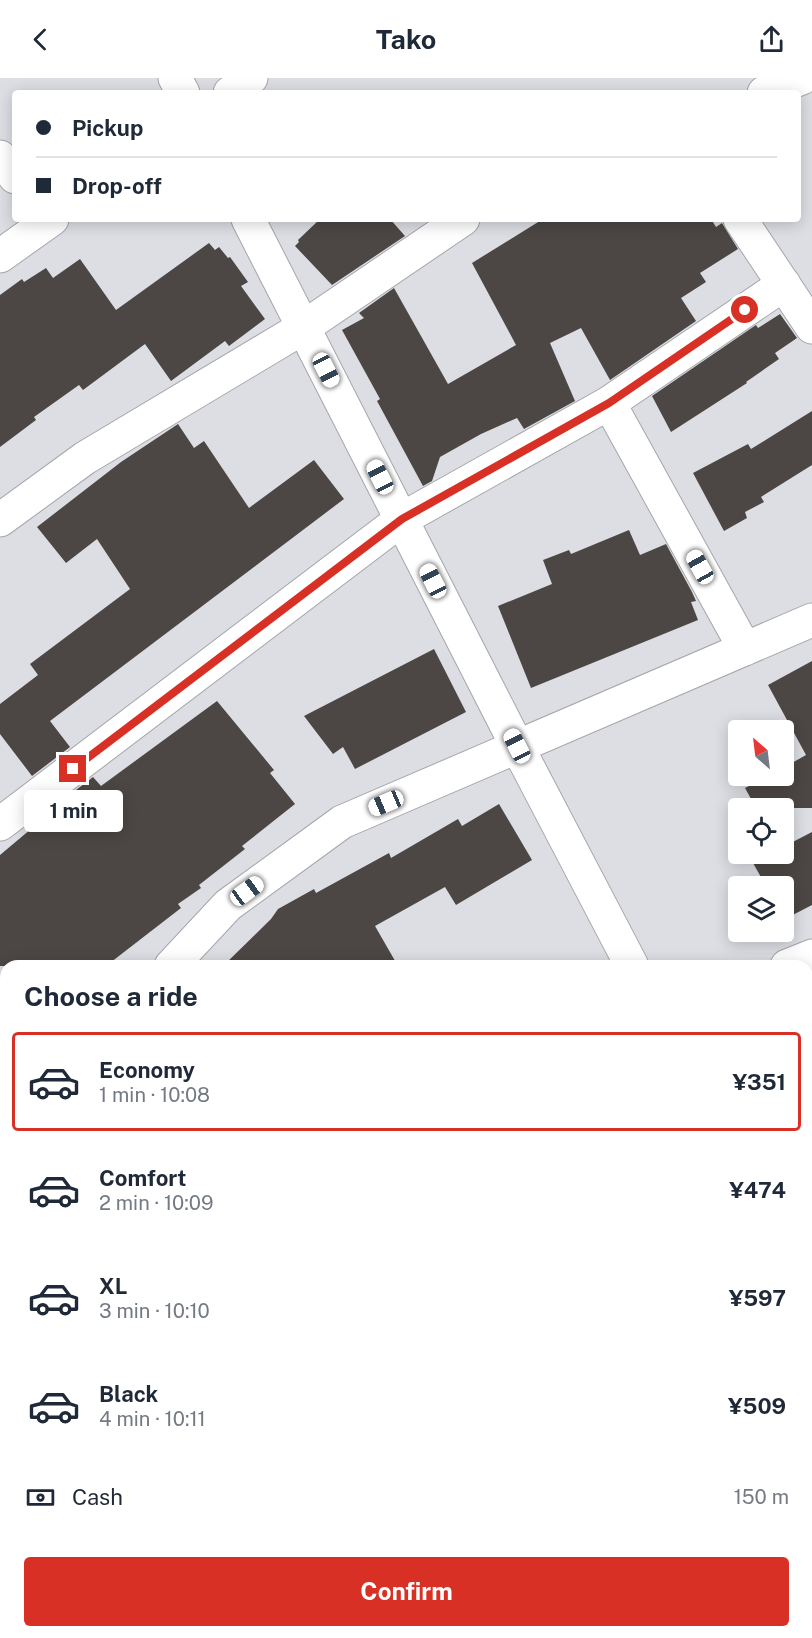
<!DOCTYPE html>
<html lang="en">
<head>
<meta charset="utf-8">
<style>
  body { margin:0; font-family:"Public Sans",sans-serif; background:#f6f6f7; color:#1f2937; height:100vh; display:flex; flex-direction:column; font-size:22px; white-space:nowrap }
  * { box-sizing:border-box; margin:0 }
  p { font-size:20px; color:#747a83 }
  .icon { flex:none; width:33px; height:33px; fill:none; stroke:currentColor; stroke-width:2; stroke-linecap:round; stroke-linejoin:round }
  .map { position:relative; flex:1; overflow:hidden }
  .side { position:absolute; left:0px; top:882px; width:813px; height:678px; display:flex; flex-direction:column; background:#fff; border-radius:18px 18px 0 0; box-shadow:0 3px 15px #0003 }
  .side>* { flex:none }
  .top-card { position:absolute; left:12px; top:12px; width:789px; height:132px; border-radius:6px; box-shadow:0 3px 15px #0003; display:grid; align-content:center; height:132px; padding:0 24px; background:#fff }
  .needle { width:39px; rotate:332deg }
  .fabs { position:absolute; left:728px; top:642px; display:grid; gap:12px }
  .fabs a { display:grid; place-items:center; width:66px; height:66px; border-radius:6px; background:#fff; box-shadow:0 3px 15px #0003; font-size:30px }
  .end { position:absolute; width:27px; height:27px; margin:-14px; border:8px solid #d93025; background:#fff; box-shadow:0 0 0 3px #fff }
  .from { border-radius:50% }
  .bubble { position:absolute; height:42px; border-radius:6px; background:#fff; box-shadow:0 3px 15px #0003; font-size:20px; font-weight:700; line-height:42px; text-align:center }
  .car { position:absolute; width:18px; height:36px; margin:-18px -9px; border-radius:8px; box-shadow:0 0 4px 2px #0007; background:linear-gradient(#fff 24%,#345 0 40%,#fff 0 76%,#345 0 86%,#fff 0) }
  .top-card b { display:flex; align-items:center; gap:21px; height:57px; font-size:22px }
  .top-card b+b { border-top:2px solid #e0e1e3 }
  .top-card i { width:15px; height:15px; background:#1f2937 }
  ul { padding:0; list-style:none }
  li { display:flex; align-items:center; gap:18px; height:99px; margin:0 12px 9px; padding:0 12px; border:3px solid transparent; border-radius:6px }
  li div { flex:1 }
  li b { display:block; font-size:22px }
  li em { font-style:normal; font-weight:700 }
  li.selected { border-color:#d93025 }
  li>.icon { width:54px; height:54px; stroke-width:1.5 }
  h2 { padding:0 24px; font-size:27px; line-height:72px }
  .pay { display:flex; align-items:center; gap:15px; height:66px; padding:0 24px; font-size:22px }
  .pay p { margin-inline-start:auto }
  .primary-button { display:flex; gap:12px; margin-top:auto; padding:12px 24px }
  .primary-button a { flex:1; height:69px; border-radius:6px; background:#d93025; color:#fff; font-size:24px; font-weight:700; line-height:69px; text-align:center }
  header { display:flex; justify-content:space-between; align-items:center; height:78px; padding:0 24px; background:#fff; font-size:27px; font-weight:700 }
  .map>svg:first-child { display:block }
  .water { fill:url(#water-rules) }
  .building { fill:#4c4744 }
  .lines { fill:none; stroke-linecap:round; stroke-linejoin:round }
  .minor-casing { stroke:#a5a6ac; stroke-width:35 }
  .minor { stroke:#fff; stroke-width:33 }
  .route { stroke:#d93025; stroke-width:8 }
</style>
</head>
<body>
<header><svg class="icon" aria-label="back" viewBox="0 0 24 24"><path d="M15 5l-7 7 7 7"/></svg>Tako<svg class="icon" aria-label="share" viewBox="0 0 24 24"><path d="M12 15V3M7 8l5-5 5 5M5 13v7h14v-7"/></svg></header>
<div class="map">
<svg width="812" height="1560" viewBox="0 0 812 1560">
  <defs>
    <pattern id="water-rules" width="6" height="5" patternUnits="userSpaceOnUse" patternTransform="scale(1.5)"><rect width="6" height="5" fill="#a3cbdb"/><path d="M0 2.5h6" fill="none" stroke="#8caebc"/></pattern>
  </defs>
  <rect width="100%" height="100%" fill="#dddee4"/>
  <path class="water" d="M685 1554H768L770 1560H687Z"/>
  <path class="building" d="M320 141H390L405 158 332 207 295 168 299 164 298 162Z
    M543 141H711L716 149 722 145 738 171 700 195 706 204 681 220 696 243 610 302 581 250 550 265 575 323 524 351 517 340 481 356 440 379 432 403 423 408 377 323 380 321 342 252 364 240 359 235 394 210 448 306 516 267 472 185Z
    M209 165 215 172 219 169 228 180 230 179 248 204 241 208 265 241 229 268 225 263 171 303 145 266 83 312 79 307 34 339 36 342 0 369V217L22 201 24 204 46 190 53 200 80 181 116 232Z
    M780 236 797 260 775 275 779 281 746 304 747 305 671 354 652 318 756 247 758 250Z
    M812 333V387L761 419 764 424 745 434 747 440 724 453 693 395 748 366 751 371Z
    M178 346 194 370 204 363 249 430 314 382 344 421 50 643 70 669 32 698 0 656V626L38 597 30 586 130 511 97 461 66 485 37 449 121 384Z
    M629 452 640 477 666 466 692 514 696 523 691 524 698 542 531 610 498 528 552 506 543 482 569 472 571 476Z
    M434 571 466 634 355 691 343 669 333 676 304 638Z
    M812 583V730H756L745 710 769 698H783V690L806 677 768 607Z
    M217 623 274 692 270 695 295 726 242 768 245 771 199 807 201 810 178 826 181 830 106 888H0V777L56 730 55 728 93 699 101 708Z
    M499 726 532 782 456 827 445 809 375 848 398 888H223L271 841 278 831 314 811 316 815 389 775 391 780 458 741 462 748Z
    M812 754V827L783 842V808H766L753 785 771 776H783V769Z"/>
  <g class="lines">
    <defs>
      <path id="minor" d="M175 0 183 15
        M230 15 251 0
        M764 15 802 0
        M0 79 15 99
        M248 141 517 668 632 888
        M740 141 812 249
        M0 178 52 141
        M609 325 745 571
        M0 442 85 380 304 249 463 141
        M0 746 402 441 609 325 784 206
        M171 888 228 827 342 744 812 542
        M787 888 812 878
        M0 957 6 964
        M0 1069 6 1063
        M287 1554 290 1560
        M623 1554 626 1560
        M327 1560 341 1554"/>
    </defs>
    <use href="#minor" class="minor-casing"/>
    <use href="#minor" class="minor"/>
  </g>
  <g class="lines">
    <path class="route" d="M73 691 402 441 609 325 745 232"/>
  </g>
</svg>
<div class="fabs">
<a><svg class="needle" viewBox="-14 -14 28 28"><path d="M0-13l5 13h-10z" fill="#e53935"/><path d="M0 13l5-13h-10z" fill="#747a83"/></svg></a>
<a><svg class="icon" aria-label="locate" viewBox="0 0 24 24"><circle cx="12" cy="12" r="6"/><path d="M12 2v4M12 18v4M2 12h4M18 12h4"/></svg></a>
<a><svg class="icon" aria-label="layers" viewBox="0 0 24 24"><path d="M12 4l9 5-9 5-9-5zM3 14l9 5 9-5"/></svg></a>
</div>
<i class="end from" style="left:745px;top:232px"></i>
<i class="end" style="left:73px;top:691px"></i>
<div class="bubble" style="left:24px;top:712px;width:99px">1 min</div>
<i class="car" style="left:326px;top:292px;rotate:153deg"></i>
<i class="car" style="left:380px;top:399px;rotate:333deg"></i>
<i class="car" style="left:700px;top:489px;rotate:331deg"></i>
<i class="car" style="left:433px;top:503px;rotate:333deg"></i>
<i class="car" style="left:517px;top:668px;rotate:333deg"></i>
<i class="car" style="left:386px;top:725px;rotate:247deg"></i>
<i class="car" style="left:247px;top:813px;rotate:54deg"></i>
<div class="top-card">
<b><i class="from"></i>Pickup</b>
<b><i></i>Drop-off</b>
</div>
<section class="side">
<h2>Choose a ride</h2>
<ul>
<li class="selected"><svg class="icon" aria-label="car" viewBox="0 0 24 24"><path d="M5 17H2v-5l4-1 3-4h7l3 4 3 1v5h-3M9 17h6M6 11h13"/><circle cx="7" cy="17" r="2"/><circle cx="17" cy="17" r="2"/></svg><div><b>Economy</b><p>1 min · 10:08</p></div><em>¥351</em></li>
<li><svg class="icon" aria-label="car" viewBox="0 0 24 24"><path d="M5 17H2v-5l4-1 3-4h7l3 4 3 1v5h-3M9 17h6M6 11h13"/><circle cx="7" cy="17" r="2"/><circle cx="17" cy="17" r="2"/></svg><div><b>Comfort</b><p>2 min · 10:09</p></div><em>¥474</em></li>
<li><svg class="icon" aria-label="car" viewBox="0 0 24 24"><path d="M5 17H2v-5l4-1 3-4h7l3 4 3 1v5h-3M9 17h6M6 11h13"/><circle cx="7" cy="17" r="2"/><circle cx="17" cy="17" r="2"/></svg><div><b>XL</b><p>3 min · 10:10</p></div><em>¥597</em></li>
<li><svg class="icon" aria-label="car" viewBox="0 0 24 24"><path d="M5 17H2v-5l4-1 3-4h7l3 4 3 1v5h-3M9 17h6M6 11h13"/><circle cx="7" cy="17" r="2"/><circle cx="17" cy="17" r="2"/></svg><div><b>Black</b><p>4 min · 10:11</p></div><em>¥509</em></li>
</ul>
<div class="pay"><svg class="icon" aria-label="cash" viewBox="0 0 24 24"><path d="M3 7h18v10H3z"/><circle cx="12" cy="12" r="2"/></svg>Cash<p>150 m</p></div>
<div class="primary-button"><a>Confirm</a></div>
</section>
</div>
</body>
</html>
